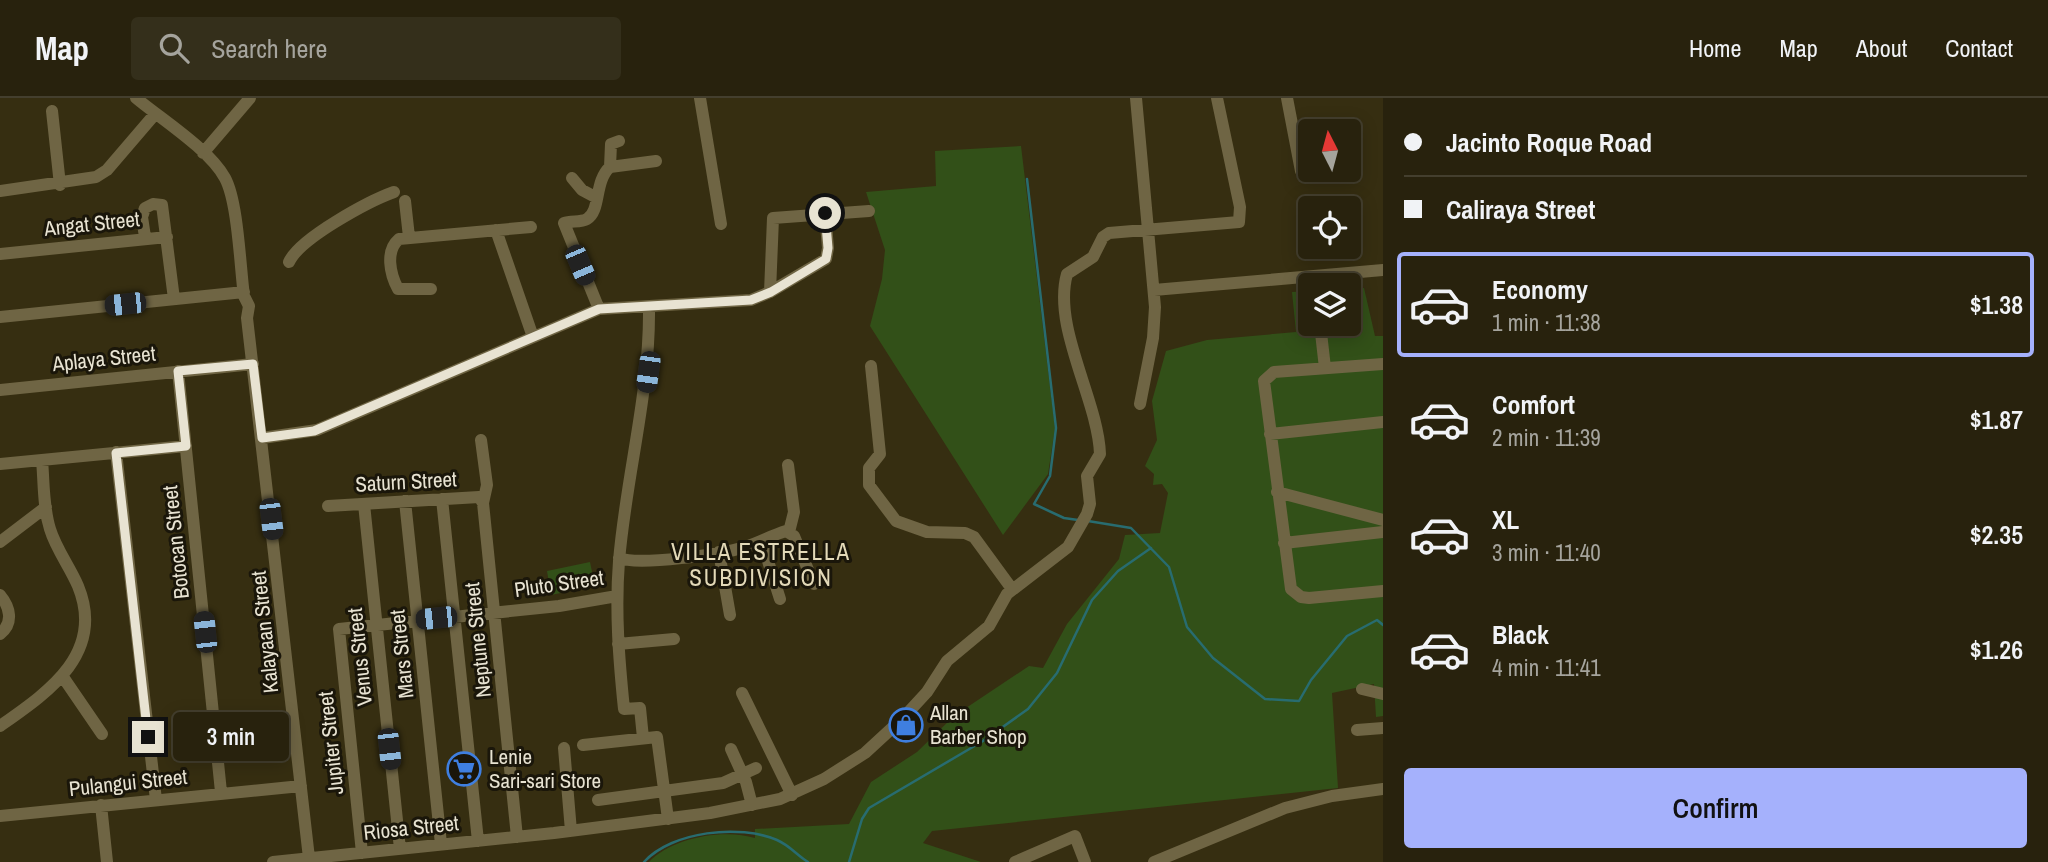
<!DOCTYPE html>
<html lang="en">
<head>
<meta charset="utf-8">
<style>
  body { margin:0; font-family:"Archivo Narrow",sans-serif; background:#342f1b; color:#f1f3f6; height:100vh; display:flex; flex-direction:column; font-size:26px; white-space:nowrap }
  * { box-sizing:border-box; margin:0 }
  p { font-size:23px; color:#a5a49d }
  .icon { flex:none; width:38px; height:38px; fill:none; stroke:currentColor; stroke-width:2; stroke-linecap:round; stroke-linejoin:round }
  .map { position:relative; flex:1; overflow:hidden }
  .sheet { display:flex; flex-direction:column; background:#28220d; width:665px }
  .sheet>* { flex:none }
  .banner { display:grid; align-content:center; height:154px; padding:0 21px; background:#28220d }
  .needle { width:46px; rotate:354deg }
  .buttons { position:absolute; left:1298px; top:21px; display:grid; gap:14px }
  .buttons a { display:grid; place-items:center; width:63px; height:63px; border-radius:7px; background:#28220d; box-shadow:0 4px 18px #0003,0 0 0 2px #443f2e; font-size:35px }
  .end { position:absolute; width:32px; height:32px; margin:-16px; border:9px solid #e8e3d2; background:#111; box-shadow:0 0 0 4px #111 }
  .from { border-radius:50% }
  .bubble { position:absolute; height:49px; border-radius:7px; background:#28220d; box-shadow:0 4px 18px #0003,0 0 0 2px #443f2e; font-size:23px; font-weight:600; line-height:49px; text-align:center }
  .car { position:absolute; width:21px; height:42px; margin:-21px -10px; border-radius:9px; box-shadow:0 0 5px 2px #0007; background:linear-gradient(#222 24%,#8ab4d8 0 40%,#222 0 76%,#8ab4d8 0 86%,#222 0) }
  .banner b { display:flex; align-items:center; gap:24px; height:66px; font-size:26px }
  .banner b+b { border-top:2px solid #443f2e }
  .banner i { width:18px; height:18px; background:#f1f3f6 }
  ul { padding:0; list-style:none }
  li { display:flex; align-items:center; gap:21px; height:105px; margin:0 14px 10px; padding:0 7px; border:4px solid transparent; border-radius:7px }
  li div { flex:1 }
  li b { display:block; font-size:26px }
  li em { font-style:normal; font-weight:600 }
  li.active { border-color:#a5b1fc }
  li>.icon { width:63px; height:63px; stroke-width:1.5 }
  .action { display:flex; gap:14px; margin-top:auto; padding:14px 21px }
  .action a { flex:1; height:80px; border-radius:7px; background:#a5b1fc; color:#111; font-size:28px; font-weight:600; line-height:80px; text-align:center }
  header { display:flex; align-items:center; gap:42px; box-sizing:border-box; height:98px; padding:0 35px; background:#28220d; border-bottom:2px solid #443f2e }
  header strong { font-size:33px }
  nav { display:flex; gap:38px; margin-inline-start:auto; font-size:24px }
  .search { width:490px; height:63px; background:#342f1b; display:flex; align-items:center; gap:18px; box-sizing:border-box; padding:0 24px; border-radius:7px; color:#a5a49d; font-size:26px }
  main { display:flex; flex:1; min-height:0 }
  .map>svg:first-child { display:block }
  .green { fill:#325018 }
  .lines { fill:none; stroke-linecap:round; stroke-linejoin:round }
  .stream { stroke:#286c70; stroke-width:2.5 }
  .minor { stroke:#6f6544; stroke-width:12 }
  .route { stroke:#e8e3d2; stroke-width:9 }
  .labels { text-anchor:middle; stroke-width:6; stroke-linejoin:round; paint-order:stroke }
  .street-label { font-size:21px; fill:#e8e3d2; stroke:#1a160a }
  .poi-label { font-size:21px; fill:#e8e3d2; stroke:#1a160a; text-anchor:start }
  .neighbourhood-label { font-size:23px; letter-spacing:2px; fill:#e3d9b8; stroke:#1a160a }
</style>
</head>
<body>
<header>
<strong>Map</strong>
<div class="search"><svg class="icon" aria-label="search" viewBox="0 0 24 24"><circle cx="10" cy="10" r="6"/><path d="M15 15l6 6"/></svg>Search here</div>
<nav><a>Home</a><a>Map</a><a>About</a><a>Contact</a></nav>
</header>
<main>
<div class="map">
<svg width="1383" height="764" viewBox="0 0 1383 764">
  <rect width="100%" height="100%" fill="#362e11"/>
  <path class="green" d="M1021 48 1055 330 1048 376 1003 437 870 228 882 181 885 152 866 94 936 88 935 53Z
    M1364 190 1375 238H1383V618L1376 619 1374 586 1332 595 1338 690 932 733 923 745 981 764H649C671 740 723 730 755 740V731L849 726 871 684 917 654 954 618 1029 568 1043 570 1067 526 1119 461 1125 437 1160 435 1168 395 1162 386 1153 387 1154 376 1145 368 1157 342 1152 303 1166 253 1207 242 1296 234 1292 194 1311 193V226H1349V191Z
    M590 464 595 488 551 497 547 473Z"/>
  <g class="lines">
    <path class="stream" d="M1027 81 1056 330 1050 378 1034 406 1064 420 1078 422
      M1088 423 1131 430 1169 469 1187 529 1213 560 1265 601 1299 603 1311 582 1347 538 1377 522 1383 527
      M644 764C672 733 740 726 777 742 789 747 798 758 808 764
      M849 764 862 721 869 710 983 643 1028 611 1057 575 1092 502 1118 473 1151 450"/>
    <path class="minor" d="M136 0C161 21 209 51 225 80 238 104 240 168 244 198L249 208 247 220 309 760
      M700 0 721 126
      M1136 0 1155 209 1153 240 1140 306
      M1287 0 1301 73
      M52 13 60 87
      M203 55 250 0
      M610 69 611 46 619 43
      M572 80 582 92 597 100
      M0 93 96 79 107 72 155 16
      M405 103 409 139
      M496 132 533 239
      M145 139 142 119 145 110 153 106 162 107 174 201
      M0 156 167 139
      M289 164C300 140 369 103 394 94
      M431 191H398C390 176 385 153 399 141L531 129
      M1154 192 1383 172
      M770 194 773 120 869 113
      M599 211 564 125C571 122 580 125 587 121 601 113 594 83 610 69L656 63
      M0 219 244 194
      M1320 226 1325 270
      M1383 266 1274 274 1264 283 1291 491 1301 499 1309 500 1383 493
      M871 268 880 356 869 370V387L896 423 927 434 965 435 974 439 1012 491
      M178 273 221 694
      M0 292 253 266
      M1270 336 1383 324
      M262 340 317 332 599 211 751 202 770 194 826 161 828 150 825 115
      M481 342 487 387 483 405 517 739
      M116 354 156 702
      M0 366 186 348
      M788 367 794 414 789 434
      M1277 394 1383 422
      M442 401 478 743
      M405 403 441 746
      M364 406 400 751
      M328 408 479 399 483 405
      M0 444 46 409
      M762 444 780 501
      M1284 445 1383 434
      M719 454 730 517
      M619 460C639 468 723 456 745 449 759 445 772 437 786 433L794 438 814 486
      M0 497C10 509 14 525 0 536
      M618 546 674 541
      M63 579 102 636
      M1362 591 1383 596
      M742 595 792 697
      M0 628C47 595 106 556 78 488 70 469 56 451 50 431 43 409 44 384 42 362
      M1357 632 1383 630
      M643 640 640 610 624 611C619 562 615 513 619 463 626 378 650 296 649 210
      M583 647 657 639 668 721
      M564 650 571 733
      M731 651 746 684 752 707
      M598 702 723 685 756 670
      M101 707 107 764
      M0 718 301 688
      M362 755 339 531 559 508 617 498
      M273 764 554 735 710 715 780 701 824 681 865 655 903 620 927 594 947 563 989 528 1007 496 1068 449 1087 416 1090 406 1087 378 1100 356C1098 302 1052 229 1067 176L1093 159 1103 139 1109 135 1239 124 1240 109 1217 0
      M1015 764 1075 738 1085 764
      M1154 764 1285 710 1332 698 1383 691"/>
  </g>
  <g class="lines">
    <path class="route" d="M148 639 116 355 186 348 178 273 253 266 262 340 314 333 599 211 751 202 771 194 826 161 828 150 825 115"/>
  </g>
  <defs>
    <symbol id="shop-ring" viewBox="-11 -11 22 22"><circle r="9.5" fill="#1a160a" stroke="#3f7fe0" stroke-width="1.5"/><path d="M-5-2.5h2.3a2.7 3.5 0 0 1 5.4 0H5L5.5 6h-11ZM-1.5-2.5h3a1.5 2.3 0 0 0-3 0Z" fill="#3f7fe0"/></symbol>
    <symbol id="supermarket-ring" viewBox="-11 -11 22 22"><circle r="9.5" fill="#1a160a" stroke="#3f7fe0" stroke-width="1.5"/><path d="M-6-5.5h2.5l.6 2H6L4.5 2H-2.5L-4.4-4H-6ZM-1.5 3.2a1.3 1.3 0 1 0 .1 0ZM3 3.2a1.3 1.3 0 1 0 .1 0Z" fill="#3f7fe0"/></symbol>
  </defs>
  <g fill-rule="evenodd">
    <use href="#shop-ring" x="887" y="608" width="38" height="38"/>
    <use href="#supermarket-ring" x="445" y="652" width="38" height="38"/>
  </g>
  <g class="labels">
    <g class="street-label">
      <text transform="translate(92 126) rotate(-6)" y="7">Angat Street</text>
      <text transform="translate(104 261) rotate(-6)" y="7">Aplaya Street</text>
      <text transform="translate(406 384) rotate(-3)" y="7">Saturn Street</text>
      <text transform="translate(176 444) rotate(-96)" y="7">Botocan Street</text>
      <text transform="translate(559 486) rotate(-8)" y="7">Pluto Street</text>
      <text transform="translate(265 534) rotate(-96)" y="7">Kalayaan Street</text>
      <text transform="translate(478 542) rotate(-96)" y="7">Neptune Street</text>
      <text transform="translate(402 556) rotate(-96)" y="7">Mars Street</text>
      <text transform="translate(360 559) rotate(-96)" y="7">Venus Street</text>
      <text transform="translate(331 645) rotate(-96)" y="7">Jupiter Street</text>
      <text transform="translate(128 685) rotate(-6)" y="7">Pulangui Street</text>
      <text transform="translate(411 730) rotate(-6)" y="7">Riosa Street</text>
    </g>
    <g class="poi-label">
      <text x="930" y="622">Allan<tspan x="930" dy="24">Barber Shop</tspan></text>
      <text x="489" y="666">Lenie<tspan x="489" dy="24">Sari-sari Store</tspan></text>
    </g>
    <g class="neighbourhood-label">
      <text x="761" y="462">VILLA ESTRELLA<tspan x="761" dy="26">SUBDIVISION</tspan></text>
    </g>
  </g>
</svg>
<div class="buttons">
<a><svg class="needle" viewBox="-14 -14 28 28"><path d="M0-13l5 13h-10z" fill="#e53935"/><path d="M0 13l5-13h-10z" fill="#a5a49d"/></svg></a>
<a><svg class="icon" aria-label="locate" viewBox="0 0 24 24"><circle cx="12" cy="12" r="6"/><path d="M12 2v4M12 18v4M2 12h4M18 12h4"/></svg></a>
<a><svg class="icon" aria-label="layers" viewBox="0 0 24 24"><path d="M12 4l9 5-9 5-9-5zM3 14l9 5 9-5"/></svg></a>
</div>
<i class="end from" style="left:825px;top:115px"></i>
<i class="end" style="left:148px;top:639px"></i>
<div class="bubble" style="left:173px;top:614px;width:116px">3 min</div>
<i class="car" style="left:580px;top:167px;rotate:157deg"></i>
<i class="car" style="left:125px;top:206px;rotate:264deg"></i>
<i class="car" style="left:648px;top:274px;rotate:188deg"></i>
<i class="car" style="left:271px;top:421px;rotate:173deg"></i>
<i class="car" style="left:436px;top:520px;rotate:264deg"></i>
<i class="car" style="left:205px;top:534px;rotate:354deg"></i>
<i class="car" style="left:389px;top:651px;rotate:174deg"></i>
</div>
<section class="sheet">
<div class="banner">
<b><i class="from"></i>Jacinto Roque Road</b>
<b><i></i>Caliraya Street</b>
</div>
<ul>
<li class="active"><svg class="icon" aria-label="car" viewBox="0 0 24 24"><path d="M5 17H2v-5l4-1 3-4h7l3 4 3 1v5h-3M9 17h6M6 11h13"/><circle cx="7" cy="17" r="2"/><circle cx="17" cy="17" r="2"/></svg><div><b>Economy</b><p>1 min · 11:38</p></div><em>$1.38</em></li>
<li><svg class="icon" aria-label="car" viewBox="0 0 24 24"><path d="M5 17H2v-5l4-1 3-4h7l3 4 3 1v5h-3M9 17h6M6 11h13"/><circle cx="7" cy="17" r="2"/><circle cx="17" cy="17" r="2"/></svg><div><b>Comfort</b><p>2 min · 11:39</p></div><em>$1.87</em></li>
<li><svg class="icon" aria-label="car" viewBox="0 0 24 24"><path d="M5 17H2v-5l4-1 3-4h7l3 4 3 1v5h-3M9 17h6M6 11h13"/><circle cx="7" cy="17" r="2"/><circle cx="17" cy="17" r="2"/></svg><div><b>XL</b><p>3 min · 11:40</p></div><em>$2.35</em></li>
<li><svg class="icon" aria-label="car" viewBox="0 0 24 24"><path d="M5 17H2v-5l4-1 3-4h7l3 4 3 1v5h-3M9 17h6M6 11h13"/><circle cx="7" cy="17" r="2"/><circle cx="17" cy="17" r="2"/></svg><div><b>Black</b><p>4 min · 11:41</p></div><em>$1.26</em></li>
</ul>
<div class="action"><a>Confirm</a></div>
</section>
</main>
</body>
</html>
